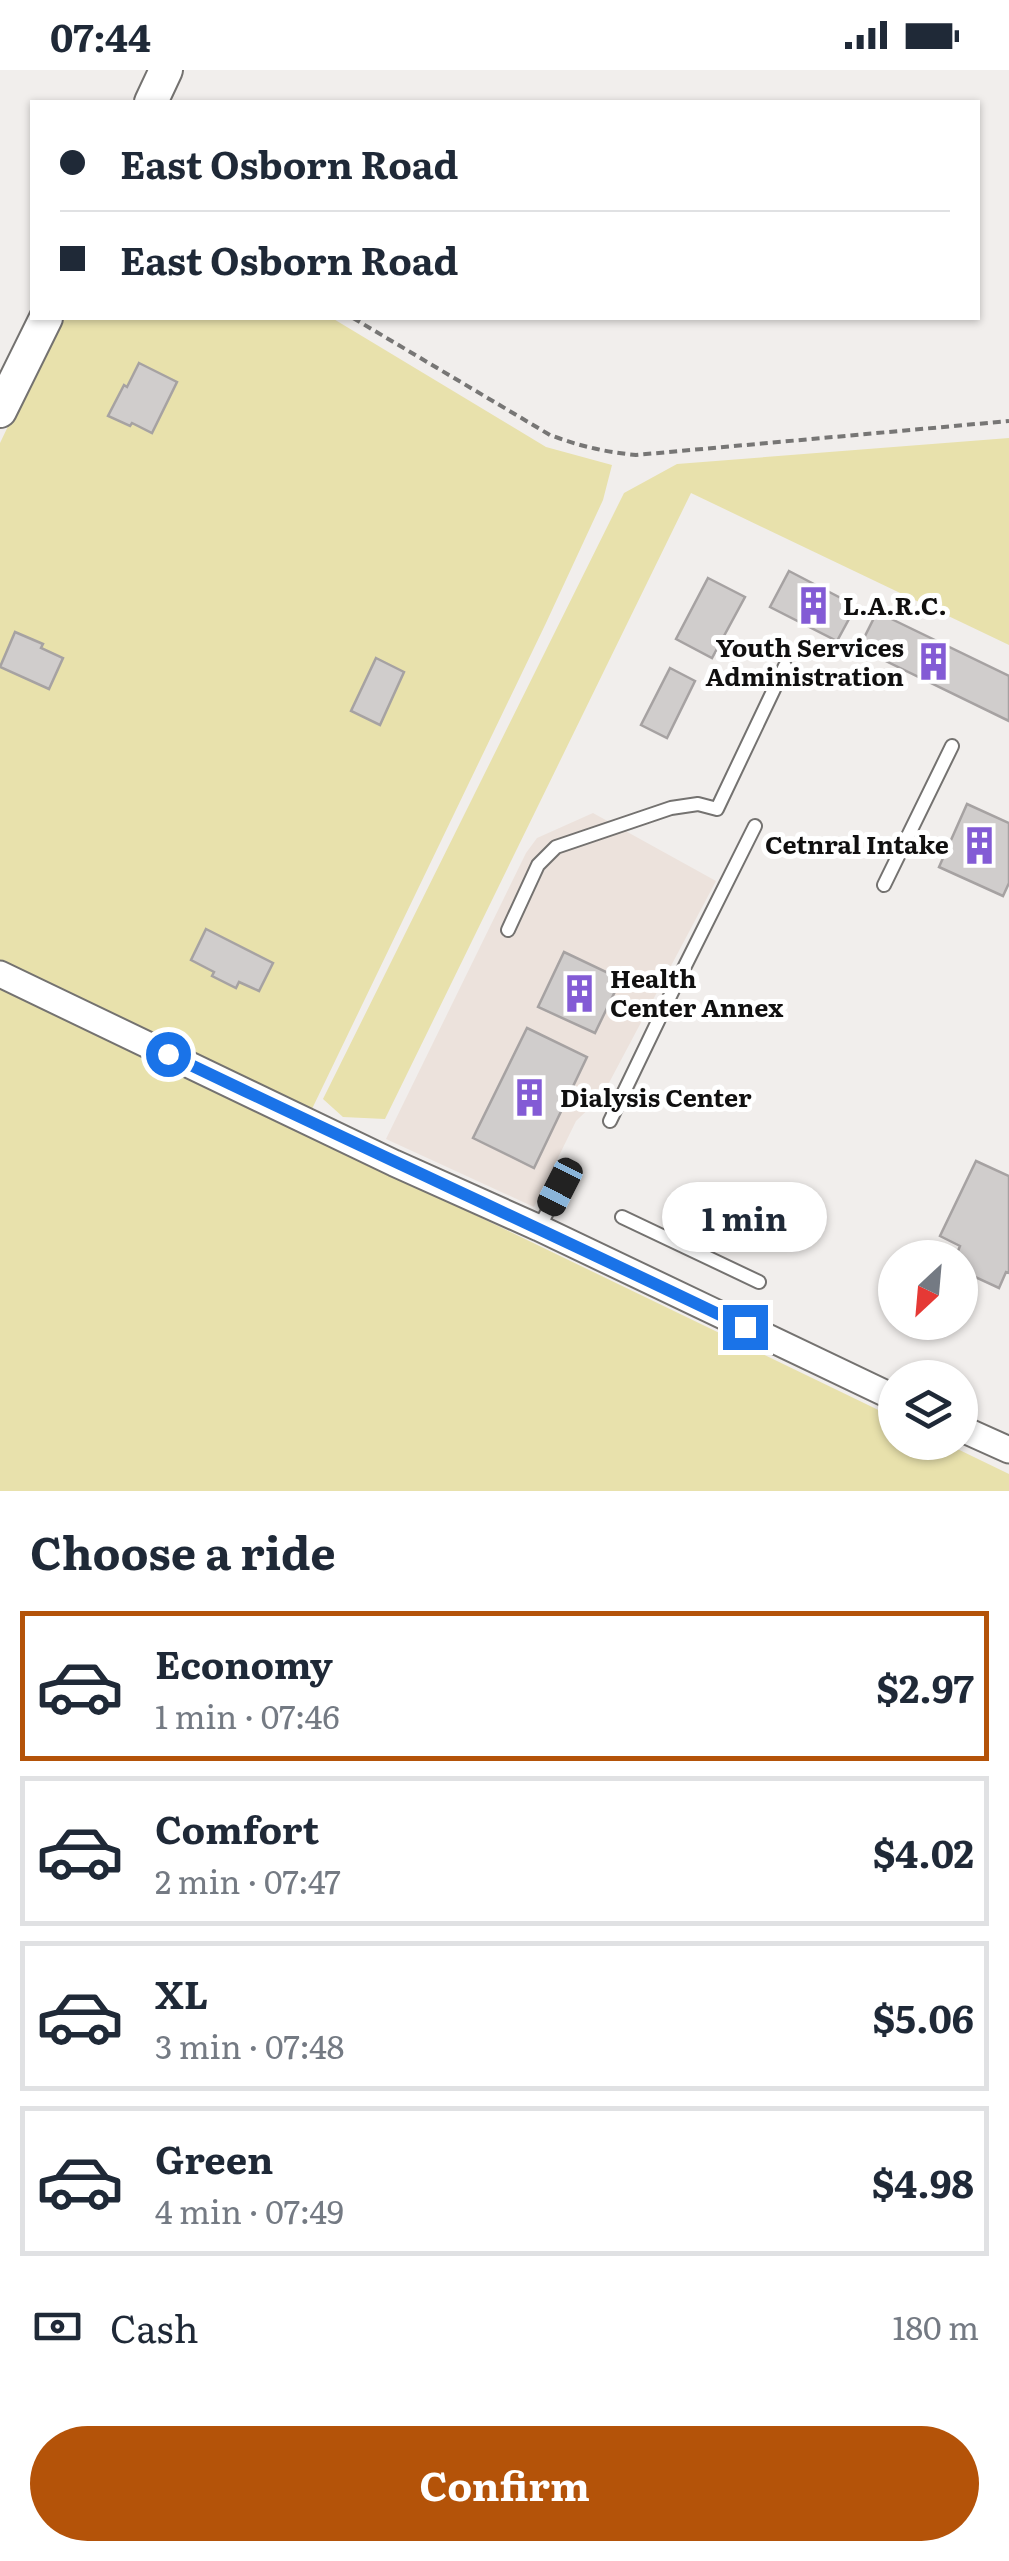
<!DOCTYPE html>
<html lang="en">
<head>
<meta charset="utf-8">
<style>
  body { margin:0; font-family:Literata,serif; background:#f6f6f7; color:#1f2937; height:100vh; display:flex; flex-direction:column; font-size:38px; white-space:nowrap }
  * { box-sizing:border-box; margin:0 }
  p { font-size:32px; color:#747a83 }
  .icon { flex:none; width:55px; height:55px; fill:none; stroke:currentColor; stroke-width:2; stroke-linecap:round; stroke-linejoin:round }
  .map { position:relative; height:1421px; overflow:hidden }
  .panel { display:flex; flex-direction:column; background:#fff; flex:1 }
  .panel>* { flex:none }
  .guide { position:absolute; left:30px; top:30px; width:950px; height:220px; border-radius:0px; box-shadow:0 2px 8px #0004; display:grid; align-content:center; height:220px; padding:0 30px; background:#fff }
  .needle { width:65px; rotate:206deg }
  .tools { position:absolute; left:878px; top:1170px; display:grid; gap:20px }
  .tools a { display:grid; place-items:center; width:100px; height:100px; border-radius:50%; background:#fff; box-shadow:0 2px 8px #0004; font-size:50px }
  .end { position:absolute; width:45px; height:45px; margin:-22px; border:12px solid #1a73e8; background:#fff; box-shadow:0 0 0 5px #fff }
  .from { border-radius:50% }
  .bubble { position:absolute; height:70px; border-radius:35px; background:#fff; box-shadow:0 2px 8px #0004; font-size:32px; font-weight:700; line-height:70px; text-align:center }
  .car { position:absolute; width:30px; height:60px; margin:-30px -15px; border-radius:12px; box-shadow:0 0 8px 2px #0007; background:linear-gradient(#222 24%,#8ab4d8 0 40%,#222 0 76%,#8ab4d8 0 86%,#222 0) }
  .guide b { display:flex; align-items:center; gap:35px; height:95px; font-size:38px }
  .guide b+b { border-top:2px solid #e0e1e3 }
  .guide i { width:25px; height:25px; background:#1f2937 }
  ul { padding:0; list-style:none }
  li { display:flex; align-items:center; gap:30px; height:150px; margin:0 20px 15px; padding:0 10px; border:5px solid #e0e1e3; border-radius:0px }
  li div { flex:1 }
  li b { display:block; font-size:38px }
  li em { font-style:normal; font-weight:700 }
  li.selected { border-color:#b45309 }
  li>.icon { width:90px; height:90px; stroke-width:1.5 }
  h2 { padding:0 30px; font-size:45px; line-height:120px }
  .pay { display:flex; align-items:center; gap:25px; height:110px; padding:0 30px; font-size:38px }
  .pay p { margin-inline-start:auto }
  .action { display:flex; gap:20px; margin-top:auto; padding:20px 30px }
  .action a { flex:1; height:115px; border-radius:60px; background:#b45309; color:#fff; font-size:40px; font-weight:700; line-height:115px; text-align:center }
  .status { display:flex; justify-content:space-between; align-items:center; height:70px; padding:0 50px; background:#fff; direction:ltr }
  .status svg { height:28px; fill:currentColor }
  .map>svg:first-child { display:block }
  .built { fill:#ece2dc }
  .green { fill:#e8e1ac }
  .building { fill:#d0cdcc; stroke:#a6a2a2; stroke-width:2.5 }
  .lines { fill:none; stroke-linecap:round; stroke-linejoin:round }
  .service-casing { stroke:#747270; stroke-width:16 }
  .minor-casing { stroke:#747270; stroke-width:29 }
  .tertiary-casing { stroke:#747270; stroke-width:36 }
  .path { stroke:#777675; stroke-width:4; stroke-dasharray:8 5; stroke-linecap:butt }
  .service { stroke:#fff; stroke-width:12 }
  .minor { stroke:#fff; stroke-width:25 }
  .tertiary { stroke:#fff; stroke-width:32 }
  .route { stroke:#1a73e8; stroke-width:12 }
  .labels { text-anchor:middle; stroke-width:10; stroke-linejoin:round; paint-order:stroke }
  .poi-label { font-size:25px; font-weight:bold; fill:#111010; stroke:#fff; text-anchor:start }
</style>
</head>
<body>
<div class="status"><b>07:44</b><svg viewBox="0 0 49 12"><path d="M0 12V9h3v3zM5 12V6h3v6zM10 12V3h3v9zM15 12V0h3v12zM26 1h20v11H26zM47 4h2v5h-2z"/></svg></div>
<div class="map">
<svg width="1009" height="1421" viewBox="0 0 1009 1421">
  <rect width="100%" height="100%" fill="#f1eeec"/>
  <path class="built" d="M593 743 716 811 602 1026 576 1051 534 1137 386 1069 526 783 537 768Z"/>
  <path class="green" d="M60 248H332L546 377 612 395 603 430 546 553 311 1041 0 890V373Z
    M1009 368V575L691 423 385 1049 343 1047 323 1029 624 423 677 394Z
    M0 915 895 1348V1372L945 1373 1009 1404V1421H0Z"/>
  <path class="building" d="M139 293 177 312 152 363 132 353 130 356 108 346 124 315 127 317Z
    M789 501 856 536 837 571 770 537Z
    M708 508 745 527 712 588 676 569Z
    M877 542 1009 606V651L859 578Z
    M15 562 43 574 41 578 63 588 49 619 0 597Z
    M376 588 404 602 380 655 351 641Z
    M670 598 695 611 667 668 641 655Z
    M967 734 1009 753V813L1003 826 939 797Z
    M206 859 273 893 259 921 239 912 236 918 212 906 214 902 191 890Z
    M564 882 621 909 595 963 538 937Z
    M527 958 587 987 534 1098 473 1068Z
    M976 1091 1009 1106V1203L1006 1202 999 1218 960 1200V1188H955L960 1176 940 1166Z"/>
  <g class="lines">
    <defs>
      <path id="service" d="M884 815 952 676
        M508 860 538 795 556 777 671 738 698 734 717 739 785 596
        M610 1051 673 920 755 756
        M622 1147 759 1212
        M539 1158 560 1117"/>
      <path id="minor" d="M0 904 394 1093 539 1158 895 1328
        M960 1358 1009 1380"/>
      <path id="tertiary" d="M151 32 166 0
        M0 341 46 248"/>
    </defs>
    <use href="#service" class="service-casing"/>
    <use href="#minor" class="minor-casing"/>
    <use href="#tertiary" class="tertiary-casing"/>
    <path class="path" d="M353 248 550 365C579 376 605 382 636 385L1009 351"/>
    <use href="#service" class="service"/>
    <use href="#minor" class="minor"/>
    <use href="#tertiary" class="tertiary"/>
  </g>
  <g class="lines">
    <path class="route" d="M168 984C360 1077 553 1164 745 1257"/>
  </g>
  <defs>
    <symbol id="building-bare" viewBox="-9 -9 18 18"><path d="M-4-6H4V6H1V3H-1V6H-4ZM-2.5-4.3h1.7v1.8h-1.7ZM.8-4.3h1.7v1.8H.8ZM-2.5-1h1.7V.8h-1.7ZM.8-1h1.7V.8H.8Z" fill="#835bd5" stroke="#fff" stroke-width="2.5" paint-order="stroke"/></symbol>
  </defs>
  <g fill-rule="evenodd">
    <use href="#building-bare" x="786" y="508" width="55" height="55"/>
    <use href="#building-bare" x="906" y="564" width="55" height="55"/>
    <use href="#building-bare" x="952" y="748" width="55" height="55"/>
    <use href="#building-bare" x="552" y="896" width="55" height="55"/>
    <use href="#building-bare" x="502" y="1000" width="55" height="55"/>
  </g>
  <g class="labels">
    <g class="poi-label">
      <text x="843" y="545">L.A.R.C.</text>
      <text x="904" y="587" text-anchor="end">Youth Services<tspan x="904" dy="29">Administration</tspan></text>
      <text x="949" y="784" text-anchor="end">Cetnral Intake</text>
      <text x="610" y="918">Health<tspan x="610" dy="29">Center Annex</tspan></text>
      <text x="560" y="1037">Dialysis Center</text>
    </g>
  </g>
</svg>
<div class="tools">
<a><svg class="needle" viewBox="-14 -14 28 28"><path d="M0-13l5 13h-10z" fill="#e53935"/><path d="M0 13l5-13h-10z" fill="#747a83"/></svg></a>
<a><svg class="icon" aria-label="layers" viewBox="0 0 24 24"><path d="M12 4l9 5-9 5-9-5zM3 14l9 5 9-5"/></svg></a>
</div>
<i class="end from" style="left:168px;top:984px"></i>
<i class="end" style="left:745px;top:1257px"></i>
<div class="bubble" style="left:662px;top:1112px;width:165px">1 min</div>
<i class="car" style="left:560px;top:1117px;rotate:207deg"></i>
<div class="guide">
<b><i class="from"></i>East Osborn Road</b>
<b><i></i>East Osborn Road</b>
</div>
</div>
<section class="panel">
<h2>Choose a ride</h2>
<ul>
<li class="selected"><svg class="icon" aria-label="car" viewBox="0 0 24 24"><path d="M5 17H2v-5l4-1 3-4h7l3 4 3 1v5h-3M9 17h6M6 11h13"/><circle cx="7" cy="17" r="2"/><circle cx="17" cy="17" r="2"/></svg><div><b>Economy</b><p>1 min · 07:46</p></div><em>$2.97</em></li>
<li><svg class="icon" aria-label="car" viewBox="0 0 24 24"><path d="M5 17H2v-5l4-1 3-4h7l3 4 3 1v5h-3M9 17h6M6 11h13"/><circle cx="7" cy="17" r="2"/><circle cx="17" cy="17" r="2"/></svg><div><b>Comfort</b><p>2 min · 07:47</p></div><em>$4.02</em></li>
<li><svg class="icon" aria-label="car" viewBox="0 0 24 24"><path d="M5 17H2v-5l4-1 3-4h7l3 4 3 1v5h-3M9 17h6M6 11h13"/><circle cx="7" cy="17" r="2"/><circle cx="17" cy="17" r="2"/></svg><div><b>XL</b><p>3 min · 07:48</p></div><em>$5.06</em></li>
<li><svg class="icon" aria-label="car" viewBox="0 0 24 24"><path d="M5 17H2v-5l4-1 3-4h7l3 4 3 1v5h-3M9 17h6M6 11h13"/><circle cx="7" cy="17" r="2"/><circle cx="17" cy="17" r="2"/></svg><div><b>Green</b><p>4 min · 07:49</p></div><em>$4.98</em></li>
</ul>
<div class="pay"><svg class="icon" aria-label="cash" viewBox="0 0 24 24"><path d="M3 7h18v10H3z"/><circle cx="12" cy="12" r="2"/></svg>Cash<p>180 m</p></div>
<div class="action"><a>Confirm</a></div>
</section>
</body>
</html>
